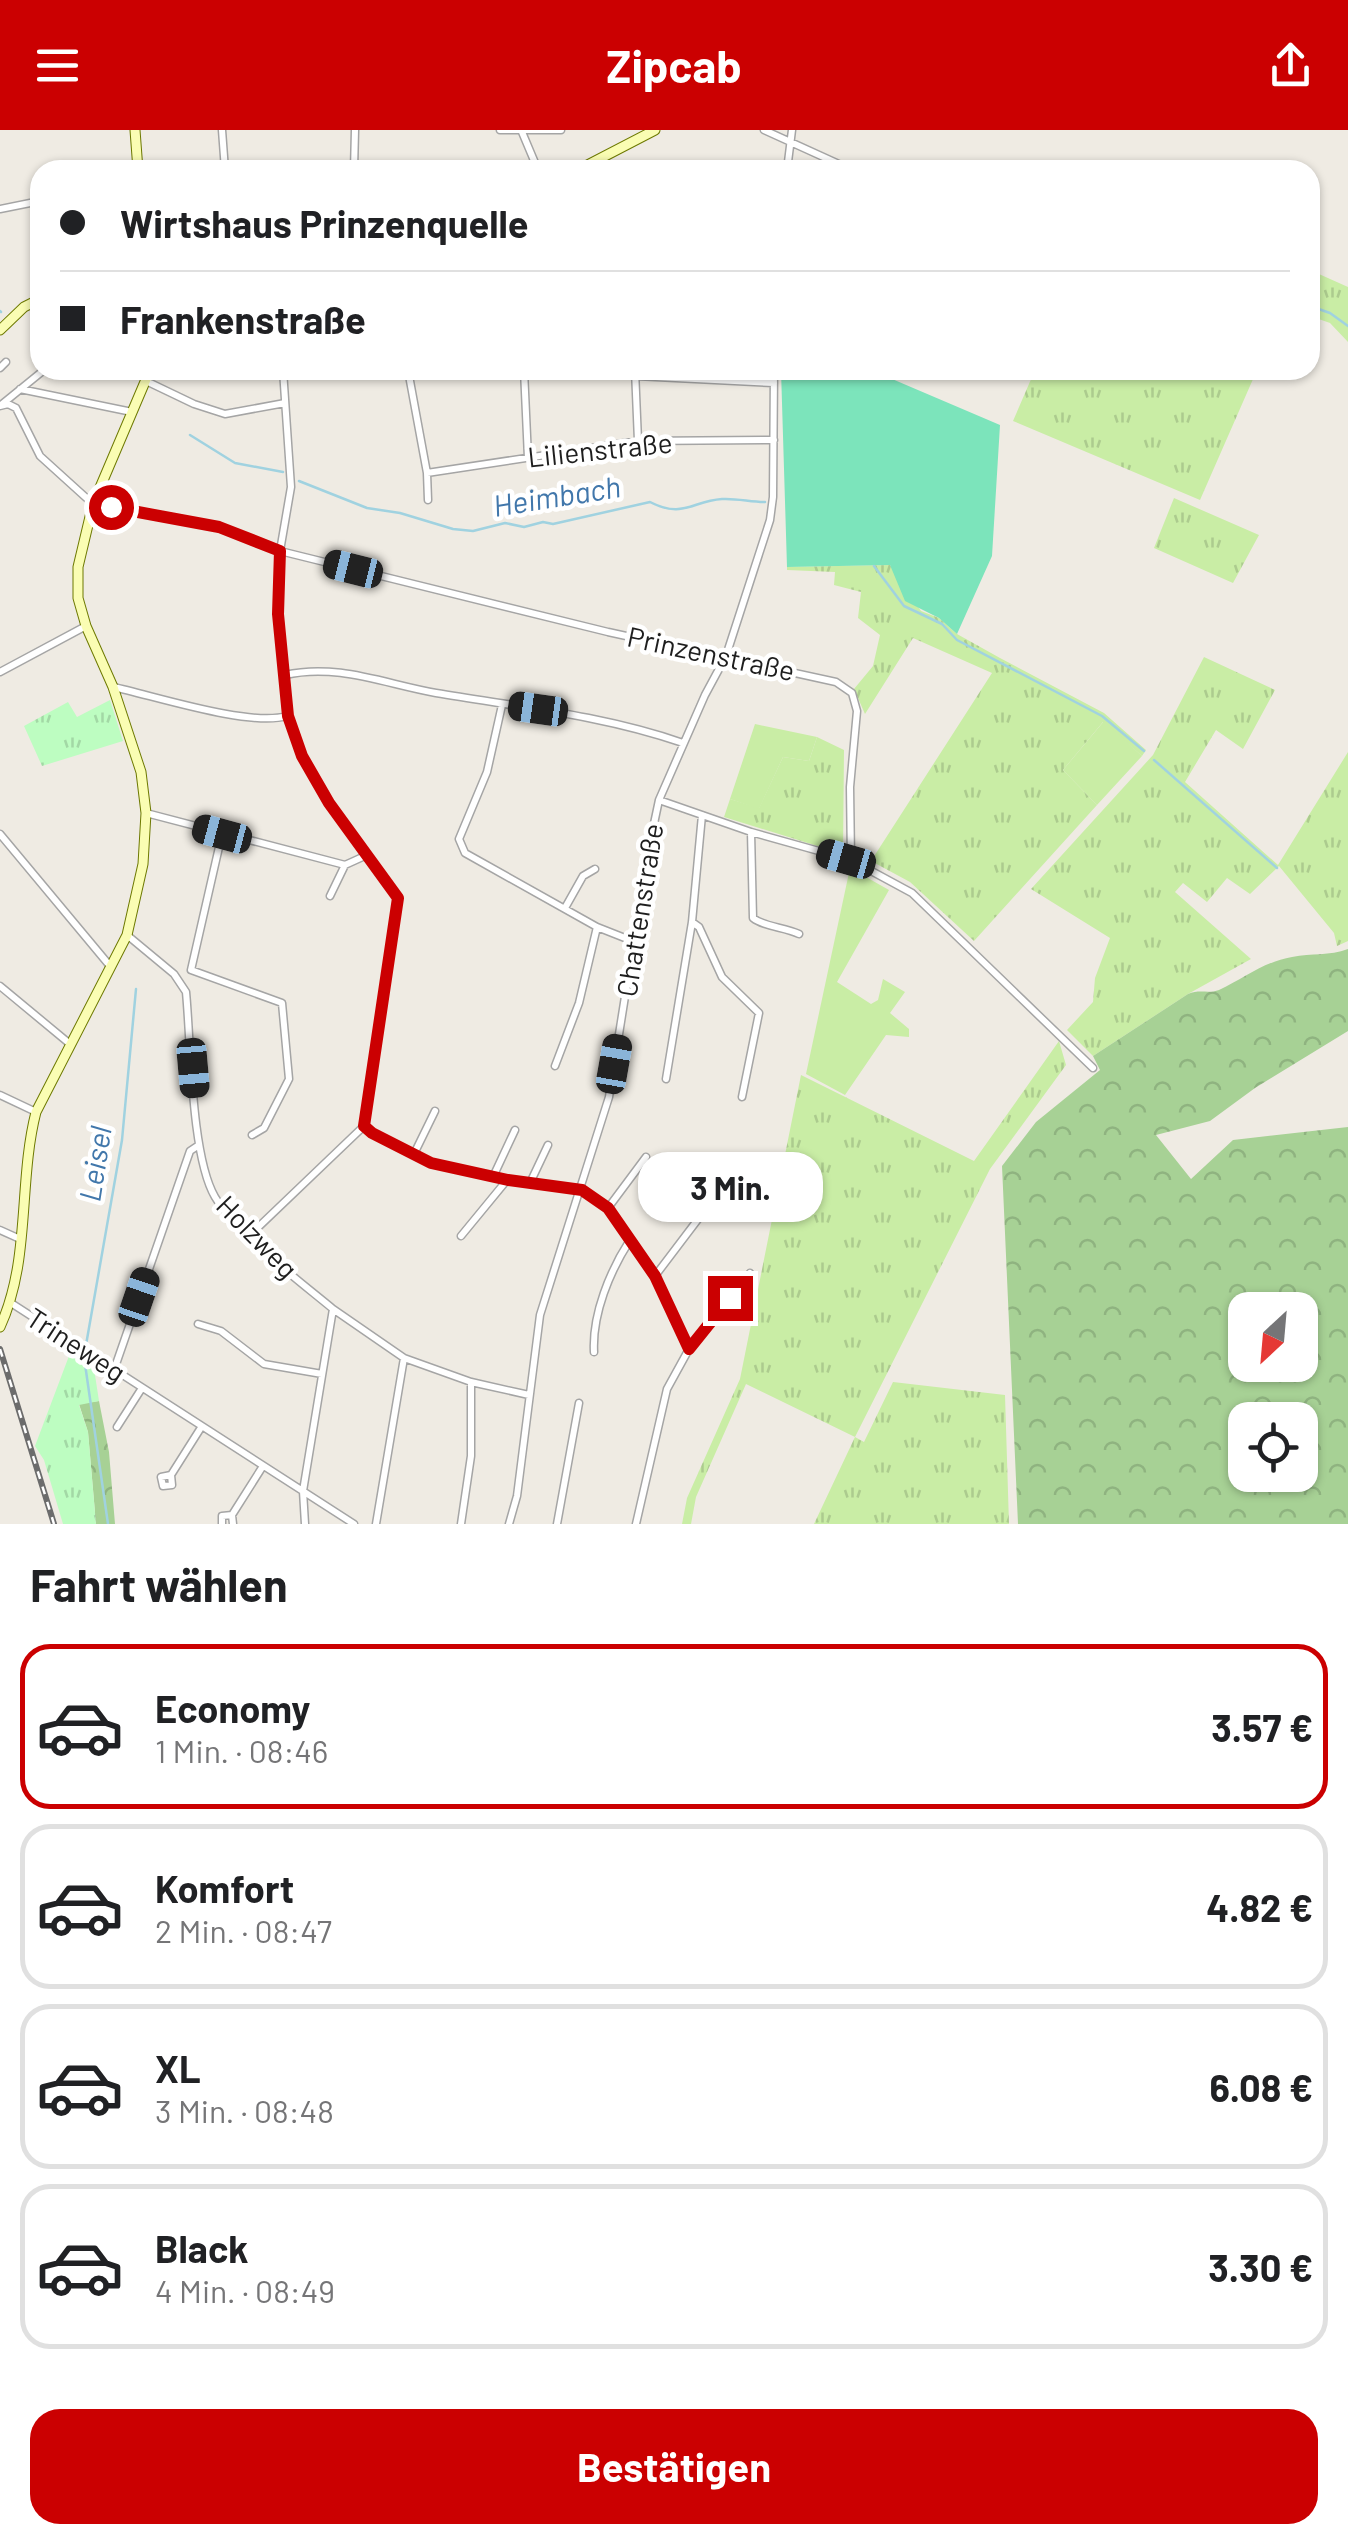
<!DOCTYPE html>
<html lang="de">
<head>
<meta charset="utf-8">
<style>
  body { margin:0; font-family:Barlow,sans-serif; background:#f2f2f2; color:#202124; height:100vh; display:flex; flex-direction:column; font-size:38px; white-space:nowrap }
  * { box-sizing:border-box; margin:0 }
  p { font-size:32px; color:#757577 }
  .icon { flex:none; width:55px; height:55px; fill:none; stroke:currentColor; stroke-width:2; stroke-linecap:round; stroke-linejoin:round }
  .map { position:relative; height:1394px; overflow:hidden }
  .details { display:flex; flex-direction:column; background:#fff; flex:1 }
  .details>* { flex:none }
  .banner { position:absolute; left:30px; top:30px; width:1290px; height:220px; border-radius:30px; box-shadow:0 2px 8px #0004; display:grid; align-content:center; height:220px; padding:0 30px; background:#fff }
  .needle { width:65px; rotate:206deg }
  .tools { position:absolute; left:1228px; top:1162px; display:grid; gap:20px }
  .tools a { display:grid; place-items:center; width:90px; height:90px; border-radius:20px; background:#fff; box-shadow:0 2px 8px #0004; font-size:50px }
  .end { position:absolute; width:45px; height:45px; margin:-22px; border:12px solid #cb0001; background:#fff; box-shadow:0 0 0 5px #fff }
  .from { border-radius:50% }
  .bubble { position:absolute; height:70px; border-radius:30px; background:#fff; box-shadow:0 2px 8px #0004; font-size:32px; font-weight:700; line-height:70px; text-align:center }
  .car { position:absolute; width:30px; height:60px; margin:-30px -15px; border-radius:12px; box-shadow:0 0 8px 2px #0007; background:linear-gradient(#222 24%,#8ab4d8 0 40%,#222 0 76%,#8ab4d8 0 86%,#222 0) }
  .banner b { display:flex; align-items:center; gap:35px; height:95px; font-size:38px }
  .banner b+b { border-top:2px solid #e0e0e0 }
  .banner i { width:25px; height:25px; background:#202124 }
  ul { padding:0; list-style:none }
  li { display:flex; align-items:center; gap:30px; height:165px; margin:0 20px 15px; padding:0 10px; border:5px solid #e0e0e0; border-radius:30px }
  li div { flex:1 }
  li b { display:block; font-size:38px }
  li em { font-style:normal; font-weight:700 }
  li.selected { border-color:#cb0001 }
  li>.icon { width:90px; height:90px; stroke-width:1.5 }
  h2 { padding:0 30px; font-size:45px; line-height:120px }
  .primary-button { display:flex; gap:20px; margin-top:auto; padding:20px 30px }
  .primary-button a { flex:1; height:115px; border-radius:30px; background:#cb0001; color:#fff; font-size:40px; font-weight:700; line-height:115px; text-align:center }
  header { display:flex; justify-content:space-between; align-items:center; height:130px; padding:0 30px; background:#cb0001; color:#fff; font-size:45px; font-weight:700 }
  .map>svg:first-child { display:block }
  .grass { fill:url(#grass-tufts) }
  .forest { fill:url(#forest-crowns); fill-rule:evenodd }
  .park { fill:url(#park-tufts) }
  .garden { fill:#c9eda5 }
  .pitch { fill:#7ce4bb }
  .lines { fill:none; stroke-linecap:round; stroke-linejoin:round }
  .stream { stroke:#a0d2e0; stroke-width:2.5 }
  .street-casing { stroke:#a5a5a5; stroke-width:9 }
  .secondary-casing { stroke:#6d7900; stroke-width:11 }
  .street { stroke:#fff; stroke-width:6 }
  .secondary { stroke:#fafdb3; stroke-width:9 }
  .rail-casing { stroke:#6c6c6c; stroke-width:6 }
  .rail { stroke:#fff; stroke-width:2.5; stroke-dasharray:8; stroke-linecap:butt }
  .route { stroke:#cb0001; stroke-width:12 }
  .labels { text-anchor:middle; stroke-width:9; stroke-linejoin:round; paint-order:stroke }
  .street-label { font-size:28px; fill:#1e1e1e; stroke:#fff }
  .water-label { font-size:30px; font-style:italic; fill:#4177ab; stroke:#fff }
</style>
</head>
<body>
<header><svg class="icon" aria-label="menu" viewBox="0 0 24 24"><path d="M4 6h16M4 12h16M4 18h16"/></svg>Zipcab<svg class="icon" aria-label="share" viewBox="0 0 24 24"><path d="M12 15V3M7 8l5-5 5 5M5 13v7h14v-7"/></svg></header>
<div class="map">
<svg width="1348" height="1394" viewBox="0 0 1348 1394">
  <defs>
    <pattern id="grass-tufts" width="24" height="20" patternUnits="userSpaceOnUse" patternTransform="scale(2.5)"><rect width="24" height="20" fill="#c9eda5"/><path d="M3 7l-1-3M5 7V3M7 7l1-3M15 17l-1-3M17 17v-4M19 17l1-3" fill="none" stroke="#accb8e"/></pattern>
    <pattern id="forest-crowns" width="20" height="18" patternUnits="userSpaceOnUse" patternTransform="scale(2.5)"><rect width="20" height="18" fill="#a7d195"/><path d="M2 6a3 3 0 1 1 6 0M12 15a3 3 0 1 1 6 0" fill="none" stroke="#8fb380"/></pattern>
    <pattern id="park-tufts" width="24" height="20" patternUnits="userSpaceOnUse" patternTransform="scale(2.5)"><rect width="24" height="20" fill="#bdfdc1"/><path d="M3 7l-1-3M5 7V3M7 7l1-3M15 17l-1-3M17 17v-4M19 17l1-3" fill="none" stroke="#a2d8a5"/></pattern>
  </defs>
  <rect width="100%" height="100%" fill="#efebe3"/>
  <path class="grass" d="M1310 140 1348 157V212L1330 193 1310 186Z
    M1035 240H1257L1200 370 1013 291Z
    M1174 368 1259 405 1233 453 1154 418Z
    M890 435 921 481 939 488 957 504 1000 528 1104 583 1146 620 1142 626 1103 592 1063 640 1097 675 974 811 910 752 871 731 992 543 913 508 865 584 854 559 873 536 880 505 858 488 861 462 834 455 835 442 787 440V437Z
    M1204 527 1275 560 1243 619 1216 600 1185 652 1278 735 1348 622V811L1337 816 1334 803 1279 736 1250 764 1227 748 1207 772 1183 753 1175 762 1251 829 1188 864 1093 926 1067 900 1093 872 1095 848 1110 808 1031 759 1153 625Z
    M817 607 844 620 843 724 724 687 730 669 759 678 783 627 809 631Z
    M1059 911 1066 935 990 1039 855 1307 864 1312 893 1252 1005 1265 1009 1394H814L855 1307 746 1254 696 1367 691 1394H682L687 1368 740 1249 801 945 974 1031Z"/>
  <path class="forest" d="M1348 819V901L1255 958 1210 991 1156 1005 1191 1049 1233 1010 1348 997V1394H1018L1002 1036 1036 992 1100 940 1093 926 1188 864C1199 859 1209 864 1219 860 1245 848 1263 832 1292 827 1312 823 1329 826 1348 819ZM1245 1180H1300V1235H1245ZM1245 1290H1300V1345H1245Z
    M99 1271 109 1322 115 1394H96L88 1302 79 1274Z"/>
  <path class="park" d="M110 570 123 611 42 636 24 596 68 572 77 587Z
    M72 1218 93 1232 99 1271 79 1275 88 1302 96 1394H63L44 1330 35 1316Z"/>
  <path class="garden" d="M1104 591 1142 626 1097 675 1063 640Z
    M755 594 817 607 809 631 783 627 759 679 730 669Z
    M850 738 889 760 837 852 871 874 878 870 883 849 905 862 890 883 909 899V907L886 905 845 965 806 944Z"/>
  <path class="pitch" d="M781 240H871L1000 295 992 426 957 504 939 488 905 471 890 435 787 437Z"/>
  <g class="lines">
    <path class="stream" d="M1310 176 1330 183 1348 196
      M0 181 1 182
      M190 305 235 333 283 342
      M299 351 367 378 400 383 453 399 473 401 505 393 524 397 543 392 553 394 650 372C683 389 692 371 722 369 736 368 751 372 765 372
      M874 436 904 476 942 494 957 510 1102 586 1144 621
      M1154 630 1277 738
      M86 1215 122 1010 136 859
      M84 1227 108 1394"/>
    <defs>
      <path id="street" d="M222 0 225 40
        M500 0H561
        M764 0 852 40
        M522 2 538 40
        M354 40 355 0
        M787 40 792 0
        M0 79 40 71
        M0 238 6 232
        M408 240 427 343 428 370
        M524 240 528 328
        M635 240 638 311
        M636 246 774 253
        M146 251 194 274 225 284 285 273
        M20 259 132 282
        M1 275 44 240
        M0 276 8 274 16 278 40 326 93 374 219 397 280 421 608 502 836 552 852 563 857 581 850 657 851 730 912 763 1093 938
        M427 343 638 311 774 310
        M0 542 86 496
        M285 545C337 533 385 554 436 563 519 577 602 585 683 613
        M113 557C155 566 249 597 287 586
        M502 575 487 642 459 709 465 723 597 797 635 812
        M659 670 751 702 851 730
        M146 683 345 735 367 725
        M751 702 753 788C764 797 785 797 799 804
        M0 704 110 836
        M222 704 191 840 282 873 289 949 264 998 252 1005
        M330 766 345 735
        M565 778 583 746 595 739
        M692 792 699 797 722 847 759 883 742 967
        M127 805 174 844 186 862C191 913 191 1026 215 1067 238 1105 298 1150 333 1179L303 1361 305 1394
        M0 856 70 914
        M555 936 579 873 597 797
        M666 949 692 792 702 685
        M0 965 36 982
        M364 996 371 1003 431 1033 507 1050 582 1060 608 1078 655 1146 689 1219
        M414 1024 435 981
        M493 1047 515 1000
        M530 1053 548 1015
        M608 1078 646 1027
        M0 1100 20 1109
        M250 1105 364 996 398 768 329 673 302 626 287 586 279 484 280 421 291 357 283 240
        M461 1106 507 1050
        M655 1146 727 1051 742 1041
        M11 1173 354 1394
        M333 1179 404 1228 471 1252 529 1265
        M198 1194 221 1201 264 1234 322 1244
        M594 1222C592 1184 610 1141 630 1110
        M114 1240 190 1021 199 1015
        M117 1297 142 1258
        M171 1345 161 1347 163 1356 172 1355 171 1345 202 1296
        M232 1385 233 1394
        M222 1394V1386L232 1385 263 1336
        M376 1394 404 1228
        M461 1394 471 1326V1252
        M509 1394 517 1366 540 1185 609 967 648 722 659 670 705 565 726 526 770 390 773 367 774 240
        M557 1394 579 1273
        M636 1394 667 1259 689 1219 750 1143"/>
      <path id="secondary" d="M135 0 138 40
        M578 40 655 0
        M0 200 24 177 40 169
        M0 1197C31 1130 18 1052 36 982L127 805 143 734 146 683 141 642 113 557 86 496 78 468V437L93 374 150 240"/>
    </defs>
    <use href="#street" class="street-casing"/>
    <use href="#secondary" class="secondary-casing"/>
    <use href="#street" class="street"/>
    <use href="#secondary" class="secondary"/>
    <defs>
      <path id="rail" d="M0 1219 54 1394"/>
    </defs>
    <use href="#rail" class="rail-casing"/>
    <use href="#rail" class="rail"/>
  </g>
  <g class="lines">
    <path class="route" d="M111 377 219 397 280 421 278 484 288 586 302 626 329 673 398 768 364 996 372 1003 431 1033 508 1050 582 1060 608 1078 655 1146 689 1219 730 1168"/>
  </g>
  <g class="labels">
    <g class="street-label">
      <text transform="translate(600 320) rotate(-6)" y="10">Lilienstraße</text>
      <text transform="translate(711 524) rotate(12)" y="10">Prinzenstraße</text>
      <text transform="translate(640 780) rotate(-81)" y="10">Chattenstraße</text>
      <text transform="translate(257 1107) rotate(46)" y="10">Holzweg</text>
      <text transform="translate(76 1215) rotate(33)" y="10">Trineweg</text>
    </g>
    <g class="water-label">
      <text transform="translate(557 367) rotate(-9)" y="10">Heimbach</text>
      <text transform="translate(96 1034) rotate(-81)" y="10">Leisel</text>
    </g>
  </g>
</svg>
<div class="tools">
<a><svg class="needle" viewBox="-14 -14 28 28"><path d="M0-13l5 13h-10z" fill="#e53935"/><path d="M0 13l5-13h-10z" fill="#757577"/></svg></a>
<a><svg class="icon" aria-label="locate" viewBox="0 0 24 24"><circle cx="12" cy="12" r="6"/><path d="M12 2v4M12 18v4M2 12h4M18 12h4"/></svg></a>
</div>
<i class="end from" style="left:111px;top:377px"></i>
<i class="end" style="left:730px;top:1168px"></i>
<div class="bubble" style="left:638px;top:1022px;width:185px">3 Min.</div>
<i class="car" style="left:353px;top:439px;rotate:284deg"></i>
<i class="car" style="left:538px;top:579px;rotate:278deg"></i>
<i class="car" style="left:222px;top:704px;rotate:285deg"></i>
<i class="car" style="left:846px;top:729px;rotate:286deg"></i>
<i class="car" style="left:614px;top:934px;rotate:10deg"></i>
<i class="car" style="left:193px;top:938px;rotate:175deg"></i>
<i class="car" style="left:139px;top:1167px;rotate:19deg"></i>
<div class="banner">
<b><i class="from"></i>Wirtshaus Prinzenquelle</b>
<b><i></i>Frankenstraße</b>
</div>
</div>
<section class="details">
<h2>Fahrt wählen</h2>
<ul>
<li class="selected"><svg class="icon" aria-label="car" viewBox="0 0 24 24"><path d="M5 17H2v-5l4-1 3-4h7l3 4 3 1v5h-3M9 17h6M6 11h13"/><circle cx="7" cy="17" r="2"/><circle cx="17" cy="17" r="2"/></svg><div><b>Economy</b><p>1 Min. · 08:46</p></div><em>3.57 €</em></li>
<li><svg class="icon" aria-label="car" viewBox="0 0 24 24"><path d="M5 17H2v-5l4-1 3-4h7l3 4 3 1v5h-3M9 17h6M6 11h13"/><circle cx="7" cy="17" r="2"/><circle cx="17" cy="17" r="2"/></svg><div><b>Komfort</b><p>2 Min. · 08:47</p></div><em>4.82 €</em></li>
<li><svg class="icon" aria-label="car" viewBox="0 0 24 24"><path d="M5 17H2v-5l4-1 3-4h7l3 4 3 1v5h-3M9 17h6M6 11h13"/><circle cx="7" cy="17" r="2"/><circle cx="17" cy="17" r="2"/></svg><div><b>XL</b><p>3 Min. · 08:48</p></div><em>6.08 €</em></li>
<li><svg class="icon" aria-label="car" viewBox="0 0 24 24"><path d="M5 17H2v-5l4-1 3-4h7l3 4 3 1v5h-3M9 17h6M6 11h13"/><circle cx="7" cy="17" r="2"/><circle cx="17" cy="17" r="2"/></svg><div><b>Black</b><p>4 Min. · 08:49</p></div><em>3.30 €</em></li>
</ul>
<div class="primary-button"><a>Bestätigen</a></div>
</section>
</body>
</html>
